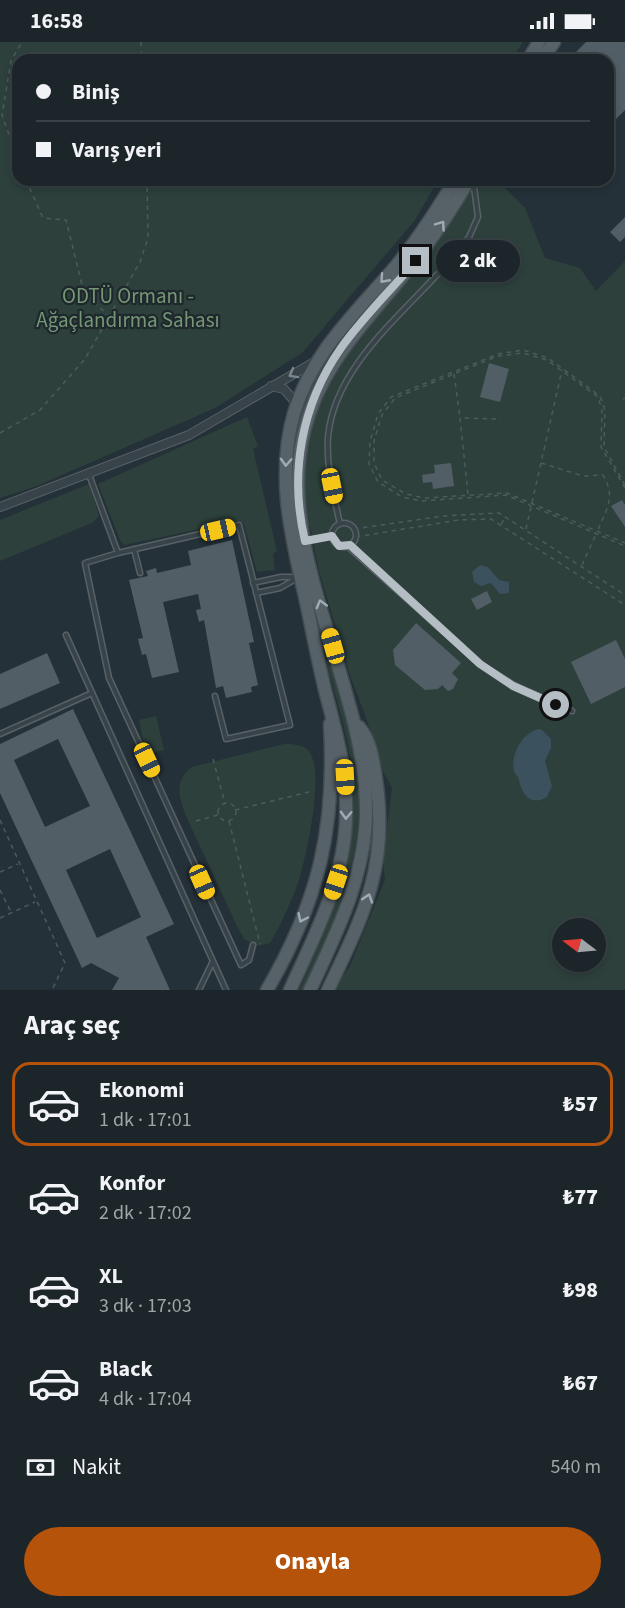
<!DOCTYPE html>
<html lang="tr">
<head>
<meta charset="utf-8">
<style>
  body { margin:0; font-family:"Source Sans 3",sans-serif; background:#252d32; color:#f1f3f6; height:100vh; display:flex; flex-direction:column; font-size:22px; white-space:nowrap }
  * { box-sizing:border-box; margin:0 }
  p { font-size:20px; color:#a0a5a8 }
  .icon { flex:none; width:33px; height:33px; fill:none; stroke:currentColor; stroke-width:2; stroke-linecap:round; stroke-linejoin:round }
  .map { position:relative; height:948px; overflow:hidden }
  .details { display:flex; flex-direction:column; background:#1c252a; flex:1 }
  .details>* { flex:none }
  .hud { position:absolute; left:12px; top:12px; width:602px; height:132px; border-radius:18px; box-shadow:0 3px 9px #0003,0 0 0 2px #3a4247; display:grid; align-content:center; height:132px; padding:0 24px; background:#1c252a }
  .needle { width:39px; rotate:286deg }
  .controls { position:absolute; left:552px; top:876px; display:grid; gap:12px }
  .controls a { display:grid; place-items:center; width:54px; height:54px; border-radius:50%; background:#1c252a; box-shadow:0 3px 9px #0003,0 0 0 2px #3a4247; font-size:30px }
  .end { position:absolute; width:27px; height:27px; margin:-14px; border:8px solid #b4bec4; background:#111; box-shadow:0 0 0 3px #111 }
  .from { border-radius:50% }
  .bubble { position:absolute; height:42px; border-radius:21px; background:#1c252a; box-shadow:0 3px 9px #0003,0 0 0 2px #3a4247; font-size:20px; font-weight:800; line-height:42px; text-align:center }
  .car { position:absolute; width:18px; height:36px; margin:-18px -9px; border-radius:8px; box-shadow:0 0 4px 2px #0007; background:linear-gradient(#f5c518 24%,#345 0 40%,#f5c518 0 76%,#345 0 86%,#f5c518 0) }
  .hud b { display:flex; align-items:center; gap:21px; height:57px; font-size:22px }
  .hud b+b { border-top:2px solid #3a4247 }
  .hud i { width:15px; height:15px; background:#f1f3f6 }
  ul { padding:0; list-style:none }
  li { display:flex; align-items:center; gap:18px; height:84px; margin:0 12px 9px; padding:0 12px; border:3px solid transparent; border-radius:18px }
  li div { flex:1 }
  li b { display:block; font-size:22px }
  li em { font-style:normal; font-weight:800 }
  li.active { border-color:#b45309 }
  li>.icon { width:54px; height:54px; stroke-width:1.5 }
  h2 { padding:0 24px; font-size:27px; line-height:72px }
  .pay { display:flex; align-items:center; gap:15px; height:66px; padding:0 24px; font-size:22px }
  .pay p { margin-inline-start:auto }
  .action { display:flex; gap:12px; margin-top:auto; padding:12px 24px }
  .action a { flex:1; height:69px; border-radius:36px; background:#b45309; color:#fff; font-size:24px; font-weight:800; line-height:69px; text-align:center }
  .status { display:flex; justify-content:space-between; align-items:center; height:42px; padding:0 30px; background:#1c252a; direction:ltr }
  .status svg { height:16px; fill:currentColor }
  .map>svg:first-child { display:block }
  .green { fill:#2d403b; fill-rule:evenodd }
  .water { fill:#3b515d }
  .building { fill:#515e66; fill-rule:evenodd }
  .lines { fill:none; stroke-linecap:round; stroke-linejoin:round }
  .lane-casing { stroke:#576166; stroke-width:7 }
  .street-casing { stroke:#576166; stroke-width:10 }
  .primary-casing { stroke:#424c51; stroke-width:15 }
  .path { stroke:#4c5c5b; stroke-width:1.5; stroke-dasharray:4.5 4.5; stroke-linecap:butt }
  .lane { stroke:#384349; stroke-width:4 }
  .street { stroke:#384349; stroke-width:8 }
  .primary { stroke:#576268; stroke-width:12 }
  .oneway { stroke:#a1acb2 }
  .oneway2 { stroke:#7c878d }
  .route { stroke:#b4bec4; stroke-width:8 }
  .labels { text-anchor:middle; stroke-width:4.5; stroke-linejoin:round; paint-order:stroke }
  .park-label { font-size:21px; fill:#759775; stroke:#1e282d }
</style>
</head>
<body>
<div class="status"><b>16:58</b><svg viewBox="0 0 49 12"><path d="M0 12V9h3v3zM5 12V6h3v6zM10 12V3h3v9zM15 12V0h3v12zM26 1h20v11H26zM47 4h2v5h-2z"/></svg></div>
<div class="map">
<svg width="625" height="948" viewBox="0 0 625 948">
  <rect width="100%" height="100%" fill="#253138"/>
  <path class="green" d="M0 0H523L511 18H18V138H438L415 178 302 311 215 366 37 444 0 456Z
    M461 138H465L314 347 296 497C288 451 286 396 305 352 320 318 344 291 367 262 400 222 433 182 461 138Z
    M469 138H497L525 166 545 216 580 226 596 249 625 219V948H333L350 924 385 838 383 818 392 746 379 722 372 692 350 633 319 529 310 484 302 485 298 442 318 346ZM562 886H596V920H562Z
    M247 375 258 404 253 407 277 509 273 512 275 528 257 530 244 482 238 479 124 503 120 498 98 442Z
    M89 442 99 474 92 481 0 519V478Z
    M329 617C338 647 349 676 354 706 371 797 341 867 304 948H299C332 874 364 804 351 721 346 686 335 653 326 619Z
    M156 674 164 708 146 712 139 678Z
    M284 702C291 702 301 702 307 707 327 725 306 814 299 838 291 860 282 881 270 901L257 904 244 897 236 882 185 772C178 753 175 738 192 725Z"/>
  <path class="water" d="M480 523 488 525 499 538 509 540V551L500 552 491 541 481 544 474 540 472 530Z
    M541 687 551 697V706L545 719 552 744 547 755C530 765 522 752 519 738 517 731 516 736 514 729 510 713 523 688 541 687Z"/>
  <path class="building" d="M586 0H625V68L615 78 608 70V18H568Z
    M625 175V195L620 200 610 190Z
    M489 321 509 327 500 360 480 355Z
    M451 421 454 444 433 447 432 440 423 441 422 433 435 431 434 423Z
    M622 458 625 463V485L611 464Z
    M232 498 254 600 249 601 258 643 251 645 252 650 226 656 223 644 216 646 204 578 199 580 196 568 201 567 198 552 163 560 179 630 152 636 146 612 142 613 138 597 143 596 129 538 148 534 146 529 156 526 157 531 191 523 188 509Z
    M487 549 492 560 477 568 471 557Z
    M416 581 461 621 452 631 458 637 453 647 448 649 442 643 438 647 425 648 395 623 393 608Z
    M616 598 625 617V645L591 662 571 620Z
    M47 611 60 641 0 667V632Z
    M73 667 174 882 146 895 170 948H112L119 936 91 921 82 926 0 751V702ZM58 697 90 764 45 785 14 718ZM110 807 141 875 97 896 66 828Z"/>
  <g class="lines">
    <defs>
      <path id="lane" d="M88 430 118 511 85 521 109 636 241 923 249 918 253 903
        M332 493a12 12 0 1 1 24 0a12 12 0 1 1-24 0Z
        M340 482C334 454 326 425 328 395 335 314 425 257 469 195L478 175 473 138
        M306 499 332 494
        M347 504 480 622 514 643 572 669
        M134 507 140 531
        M118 511 239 483 290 683 226 697 215 654
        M253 541 281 535H299
        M256 551 280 546 299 535
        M66 593 226 948
        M0 692 92 651
        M199 948 212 921"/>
      <path id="street" d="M271 344 284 347 297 362
        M0 465 189 393 316 319"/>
      <path id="primary" d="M528 18 539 0
        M542 18 554 0
        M267 948C319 859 336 785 330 682
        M290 948C315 893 344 838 346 777 348 733 337 694 326 652 318 620 312 587 305 555 291 494 276 433 294 371 312 310 356 271 396 224 418 197 437 168 455 138
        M310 948C336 892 365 835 366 772 368 647 274 511 304 390 319 326 361 285 402 235 427 205 449 172 469 138
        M328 948C364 872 389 824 376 737 373 718 371 699 359 685"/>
    </defs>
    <use href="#lane" class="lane-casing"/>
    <use href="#street" class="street-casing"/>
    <use href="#primary" class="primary-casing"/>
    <path class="path" d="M141 0 142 18
      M18 118 2 73 11 19 22 0
      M26 138 43 176 66 178 84 251 109 274
      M454 332 460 375
      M623 357 625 356
      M0 391 40 368 85 317 140 220 148 196 147 138
      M541 421 583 434 603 433C616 456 607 465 598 488
      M625 443 604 405 605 368 600 354 548 316 523 308 498 312 391 355 378 372 370 400 369 422 378 440 402 455 421 459 506 453 625 504
      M625 446 601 405 602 368 598 355 547 318 523 311 498 314 395 356 382 373 374 399V421L382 438 406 452 424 456 507 451 625 501
      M468 452 460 376 501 377
      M501 482 506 475
      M354 487 443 474 499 471 625 553
      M526 487 562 328
      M356 495 458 478 491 477 625 563
      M582 523 596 492
      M213 717 225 761
      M218 770a9 9 0 1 1 18 0a9 9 0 1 1-18 0Z
      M235 768 313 749
      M0 778 65 921 52 948
      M196 779 218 773
      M229 779 260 902
      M0 830 18 822
      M0 848 11 870
      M0 876 35 860"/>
    <use href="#lane" class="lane"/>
    <use href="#street" class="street"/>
    <use href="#primary" class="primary"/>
  </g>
  <defs><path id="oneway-chevron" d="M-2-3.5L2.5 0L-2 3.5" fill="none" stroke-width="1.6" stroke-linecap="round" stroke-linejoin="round" transform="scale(1.5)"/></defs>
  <g class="oneway">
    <use href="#oneway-chevron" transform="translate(441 183) rotate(-55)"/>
    <use href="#oneway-chevron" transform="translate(384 237) rotate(132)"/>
    <use href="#oneway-chevron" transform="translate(286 420) rotate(93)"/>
    <use href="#oneway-chevron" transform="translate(321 562) rotate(-105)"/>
    <use href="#oneway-chevron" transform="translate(346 773) rotate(92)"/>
    <use href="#oneway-chevron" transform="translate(368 856) rotate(-72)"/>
    <use href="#oneway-chevron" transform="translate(302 876) rotate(115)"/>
  </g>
  <use class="oneway2" href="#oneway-chevron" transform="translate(293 332) rotate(151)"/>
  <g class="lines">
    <path class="route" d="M416 219C391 248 363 275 341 306 301 363 289 432 305 499L332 494 339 504 350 503 480 622 513 644 556 663"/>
  </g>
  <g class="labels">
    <g class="park-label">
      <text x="128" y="261">ODTÜ Ormanı -<tspan x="128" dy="24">Ağaçlandırma Sahası</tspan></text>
    </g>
  </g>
</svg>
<div class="controls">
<a><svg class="needle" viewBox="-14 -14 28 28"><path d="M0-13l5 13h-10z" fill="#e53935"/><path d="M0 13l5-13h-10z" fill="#a0a5a8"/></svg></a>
</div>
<i class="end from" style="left:556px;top:663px"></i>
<i class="end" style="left:416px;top:219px"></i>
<div class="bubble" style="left:436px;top:198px;width:84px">2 dk</div>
<i class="car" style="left:332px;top:444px;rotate:169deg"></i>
<i class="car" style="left:218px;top:488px;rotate:77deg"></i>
<i class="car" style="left:333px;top:604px;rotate:344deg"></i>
<i class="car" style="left:147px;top:718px;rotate:155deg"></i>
<i class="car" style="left:345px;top:735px;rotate:177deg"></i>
<i class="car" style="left:202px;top:840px;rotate:156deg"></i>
<i class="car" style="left:336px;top:840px;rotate:198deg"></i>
<div class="hud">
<b><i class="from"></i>Biniş</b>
<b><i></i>Varış yeri</b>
</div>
</div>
<section class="details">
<h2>Araç seç</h2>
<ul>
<li class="active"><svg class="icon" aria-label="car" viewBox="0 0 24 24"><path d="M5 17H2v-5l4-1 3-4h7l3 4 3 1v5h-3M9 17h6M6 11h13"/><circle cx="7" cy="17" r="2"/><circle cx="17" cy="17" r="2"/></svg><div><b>Ekonomi</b><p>1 dk · 17:01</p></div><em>₺57</em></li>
<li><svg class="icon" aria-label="car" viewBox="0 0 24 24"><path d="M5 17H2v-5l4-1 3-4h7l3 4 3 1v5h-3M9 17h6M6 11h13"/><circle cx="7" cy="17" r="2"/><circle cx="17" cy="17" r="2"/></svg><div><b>Konfor</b><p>2 dk · 17:02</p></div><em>₺77</em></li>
<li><svg class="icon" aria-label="car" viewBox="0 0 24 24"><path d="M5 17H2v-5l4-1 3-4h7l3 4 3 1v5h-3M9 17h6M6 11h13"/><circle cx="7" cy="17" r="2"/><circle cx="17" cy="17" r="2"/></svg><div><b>XL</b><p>3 dk · 17:03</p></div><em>₺98</em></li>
<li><svg class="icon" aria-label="car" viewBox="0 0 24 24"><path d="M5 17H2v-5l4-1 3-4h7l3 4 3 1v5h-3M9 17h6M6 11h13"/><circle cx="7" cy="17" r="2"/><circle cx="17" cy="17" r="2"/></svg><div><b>Black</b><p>4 dk · 17:04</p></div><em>₺67</em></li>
</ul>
<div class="pay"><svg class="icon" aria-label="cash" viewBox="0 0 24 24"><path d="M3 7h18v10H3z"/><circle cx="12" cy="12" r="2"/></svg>Nakit<p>540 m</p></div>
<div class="action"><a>Onayla</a></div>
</section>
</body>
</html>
